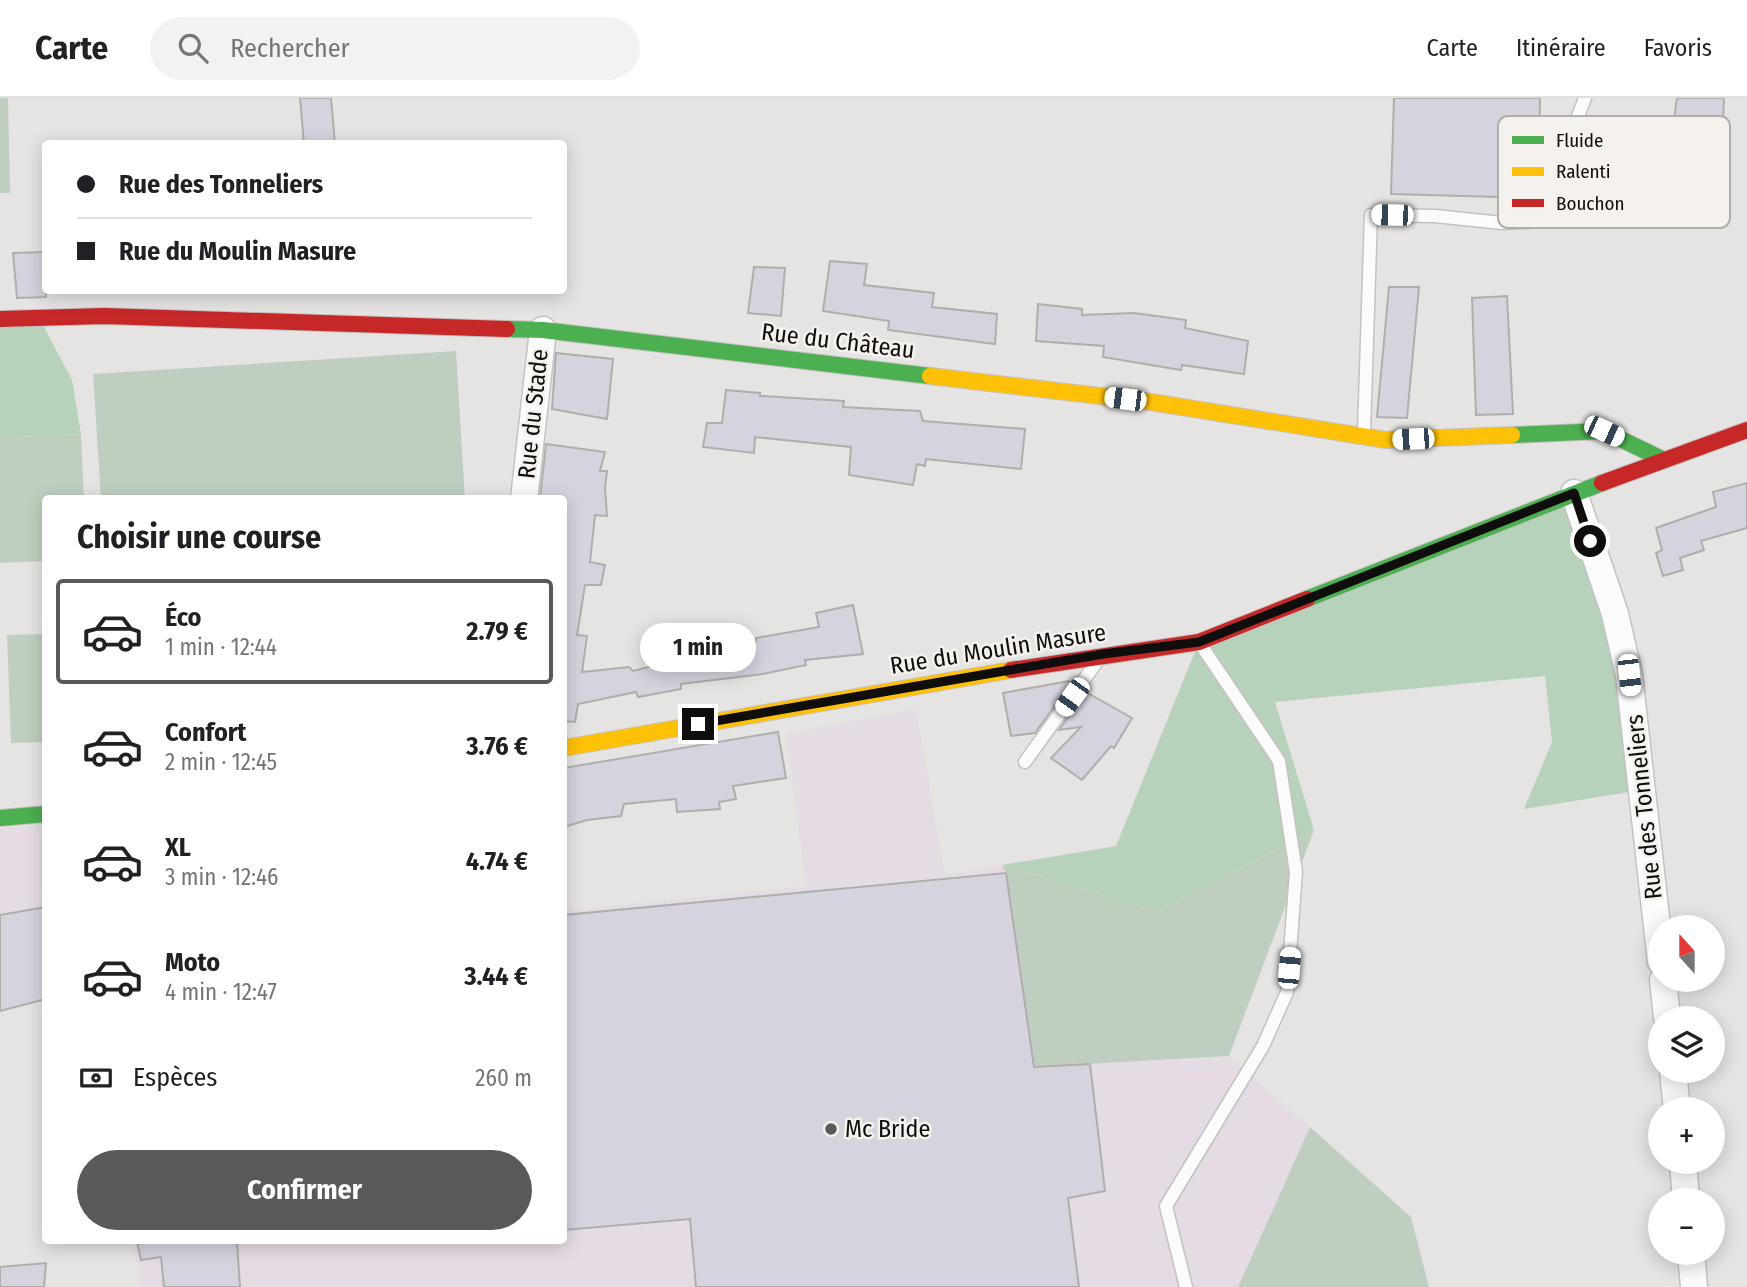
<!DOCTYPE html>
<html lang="fr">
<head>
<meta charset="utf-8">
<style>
  body { margin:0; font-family:"Fira Sans Condensed",sans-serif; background:#f2f2f2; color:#202124; height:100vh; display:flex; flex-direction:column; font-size:26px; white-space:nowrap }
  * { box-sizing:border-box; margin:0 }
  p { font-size:23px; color:#757577 }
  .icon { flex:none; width:38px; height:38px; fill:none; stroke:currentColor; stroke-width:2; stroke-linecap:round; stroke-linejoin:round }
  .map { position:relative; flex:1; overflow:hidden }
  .side { position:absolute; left:42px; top:397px; width:525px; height:749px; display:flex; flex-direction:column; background:#fff; border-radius:7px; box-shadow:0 4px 18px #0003 }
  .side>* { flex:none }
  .banner { position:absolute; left:42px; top:42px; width:525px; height:154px; border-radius:7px; box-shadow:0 4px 18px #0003; display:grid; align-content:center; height:154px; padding:0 35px; background:#fff }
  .needle { width:46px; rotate:339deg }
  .fabs { position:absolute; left:1648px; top:817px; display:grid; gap:14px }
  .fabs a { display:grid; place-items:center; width:77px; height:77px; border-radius:50%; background:#fff; box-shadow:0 4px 18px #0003; font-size:35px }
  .end { position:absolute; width:32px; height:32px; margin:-16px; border:9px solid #0f0e0d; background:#fff; box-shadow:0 0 0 4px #fff }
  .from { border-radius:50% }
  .bubble { position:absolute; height:49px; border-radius:24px; background:#fff; box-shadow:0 4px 18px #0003; font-size:23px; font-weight:700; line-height:49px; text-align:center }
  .car { position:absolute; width:21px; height:42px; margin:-21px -10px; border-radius:9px; box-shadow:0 0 5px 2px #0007; background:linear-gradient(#fff 24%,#345 0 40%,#fff 0 76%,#345 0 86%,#fff 0) }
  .banner b { display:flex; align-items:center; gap:24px; height:66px; font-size:26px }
  .banner b+b { border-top:2px solid #e0e0e0 }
  .banner i { width:18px; height:18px; background:#202124 }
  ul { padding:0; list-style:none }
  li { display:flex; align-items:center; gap:21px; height:105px; margin:0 14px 10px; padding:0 21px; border:4px solid transparent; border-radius:7px }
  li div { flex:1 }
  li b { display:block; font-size:26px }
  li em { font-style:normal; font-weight:700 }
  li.current { border-color:#5a5958 }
  li>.icon { width:63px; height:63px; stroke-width:1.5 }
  h2 { padding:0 35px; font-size:32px; line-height:84px }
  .pay { display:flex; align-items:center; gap:18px; height:77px; padding:0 35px; font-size:26px }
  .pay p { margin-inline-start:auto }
  .button { display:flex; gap:14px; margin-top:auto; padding:14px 35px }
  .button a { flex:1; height:80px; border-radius:42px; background:#5a5958; color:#fff; font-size:28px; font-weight:700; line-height:80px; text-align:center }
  header { display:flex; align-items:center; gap:42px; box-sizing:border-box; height:98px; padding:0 35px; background:#fff; border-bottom:2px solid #e0e0e0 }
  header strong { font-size:33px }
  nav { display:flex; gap:38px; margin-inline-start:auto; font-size:24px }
  .search { width:490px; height:63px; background:#f2f2f2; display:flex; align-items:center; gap:18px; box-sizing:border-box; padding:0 24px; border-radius:38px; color:#757577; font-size:26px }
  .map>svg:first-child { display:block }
  .industrial { fill:#e5dbe4 }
  .green { fill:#bfcfbf }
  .forest { fill:#b7d2ba }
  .building { fill:#d6d3de; stroke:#afaeae; stroke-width:2 }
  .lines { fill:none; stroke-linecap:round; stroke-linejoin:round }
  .lane-casing { stroke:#c4c2c1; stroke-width:15 }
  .street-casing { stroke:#c4c2c1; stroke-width:29 }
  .fast-casing { stroke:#c4c2c1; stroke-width:18 }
  .slow-casing { stroke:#c4c2c1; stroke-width:18 }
  .jam-casing { stroke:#c4c2c1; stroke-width:18 }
  .lane { stroke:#fbfbfb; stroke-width:12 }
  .street { stroke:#fbfbfb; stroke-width:26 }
  .fast { stroke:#4caf50; stroke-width:16 }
  .slow { stroke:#ffc107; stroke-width:16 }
  .jam { stroke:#c62828; stroke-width:16 }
  .route { stroke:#0f0e0d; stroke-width:9 }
  .poi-dot { fill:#5a5958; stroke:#f5f1ed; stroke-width:2.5 }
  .labels { text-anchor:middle; stroke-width:5; stroke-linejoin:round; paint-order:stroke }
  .street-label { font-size:24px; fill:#0f0e0d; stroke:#f5f1ed }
  .poi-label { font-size:24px; fill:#0f0e0d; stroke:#f5f1ed; text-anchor:start }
  .key { fill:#f5f1ed; stroke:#b0adaa; stroke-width:2 }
  .key-label { font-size:19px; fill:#0f0e0d }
</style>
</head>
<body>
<header>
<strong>Carte</strong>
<div class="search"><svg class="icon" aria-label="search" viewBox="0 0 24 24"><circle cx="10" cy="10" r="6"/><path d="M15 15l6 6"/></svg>Rechercher</div>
<nav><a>Carte</a><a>Itinéraire</a><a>Favoris</a></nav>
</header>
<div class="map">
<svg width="1747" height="1189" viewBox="0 0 1747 1189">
  <rect width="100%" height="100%" fill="#e6e4e2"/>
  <path class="industrial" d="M916 611 945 777 1002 767 1006 775 1035 969 1229 958 1310 1029 1238 1189H141L132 1143H564V813L806 788 786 636Z
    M45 726V901L0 913V731Z"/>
  <path class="green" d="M0 0H8L10 95H0Z
    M456 253 465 401H101L93 276Z
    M81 336 84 401H46L45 463 0 465V340Z
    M45 536V644L11 645 7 537Z
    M1314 732 1229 958 1034 969 1006 775 1002 767 1159 813Z
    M1310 1029 1411 1119 1429 1189H1238Z"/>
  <path class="forest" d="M0 228 44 229 72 282 81 336 0 340Z
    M1574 395 1642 692 1524 711 1552 644 1545 578 1275 604 1314 732 1159 813 1002 767 1116 748 1199 544Z"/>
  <path class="building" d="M300 0H331L335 46H304Z
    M1394 0H1540L1538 100 1391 96Z
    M1677 0H1724L1719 117 1661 111Z
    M46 154V199L17 200 13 155Z
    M830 163 867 166 864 187 934 195 932 209 997 216 995 246 888 232 889 223 823 213Z
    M754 169 785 170 781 218 748 215Z
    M1389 189H1419L1407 320 1377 319Z
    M1507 198 1513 316 1476 317 1472 200Z
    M1038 206 1082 211V217L1134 215 1186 222 1185 230 1248 243 1244 276 1182 267 1181 272 1103 259 1104 248 1036 243Z
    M556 255 613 261 607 321 552 311Z
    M726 292 760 295V298L844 303 843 309 920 313 923 323 1025 331 1021 371 926 361 925 368 917 366 913 387 849 377 851 349 755 339 754 355 703 349 707 325H722Z
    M546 346 605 354 600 373H607L605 390 607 418 595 417 590 464 605 467 601 487H585L577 537 587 538 582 574 629 569 633 573 696 557V551L756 543V540L819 529 816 515 853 507 863 556 805 562 806 567 763 576 681 586V591L638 599 636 594 578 606 575 624 564 623V401H540Z
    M1747 385V430L1701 443 1704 452 1680 460 1683 472 1663 478 1656 455 1662 452 1656 430 1716 409 1713 394Z
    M1069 583 1071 585 1035 635 1011 638 1003 595Z
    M1086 594 1132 620 1114 650 1111 648 1082 682 1051 660 1081 629 1059 632Z
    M778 634 786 680 733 688 736 701 719 704 720 711 677 714 676 701 624 706 621 718 587 722 564 729V670Z
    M1006 775 1034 969 1090 966 1105 1093 1068 1100 1079 1189H696L690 1121 564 1132V817Z
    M46 809V901L0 913V817Z
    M137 1143H237L240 1189H164L161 1159 141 1162Z
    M46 1165 44 1189H0V1169Z"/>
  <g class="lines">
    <defs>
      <path id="lane" d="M1364 334 1371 117 1435 118 1502 125 1564 122 1571 36 1585 0
        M1025 664 1096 565
        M1186 1189 1166 1108 1263 948 1287 894 1296 774 1279 663 1201 547"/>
      <path id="street" d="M1574 395 1615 516 1629 577 1661 864
        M524 401 543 232
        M1663 882 1667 920
        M1673 973 1677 1012
        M1683 1064 1686 1102
        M1691 1155 1694 1189"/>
      <path id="fast" d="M507 231 543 232 930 278
        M1512 337 1604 333 1662 361
        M1307 501 1602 385
        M0 720 46 716"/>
      <path id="slow" d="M930 278 1151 304 1386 342 1512 337
        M564 650 1011 572"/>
      <path id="jam" d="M0 221 104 218 507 231
        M1602 385 1747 332
        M1011 572 1199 544 1307 501"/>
    </defs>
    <use href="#lane" class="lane-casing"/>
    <use href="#street" class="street-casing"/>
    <use href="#fast" class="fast-casing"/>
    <use href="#slow" class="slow-casing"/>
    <use href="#jam" class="jam-casing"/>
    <use href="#lane" class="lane"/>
    <use href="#street" class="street"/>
    <use href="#fast" class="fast"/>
    <use href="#slow" class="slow"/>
    <use href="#jam" class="jam"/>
  </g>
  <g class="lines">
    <path class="route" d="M698 626 1103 556 1199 544 1574 395 1590 443"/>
  </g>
  <circle class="poi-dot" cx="831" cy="1031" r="7"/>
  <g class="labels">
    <g class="street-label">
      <text transform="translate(838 243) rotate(7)" y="8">Rue du Château</text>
      <text transform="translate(533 316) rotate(-84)" y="8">Rue du Stade</text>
      <text transform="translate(998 551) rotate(-9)" y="8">Rue du Moulin Masure</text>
      <text transform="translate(1644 709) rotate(-96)" y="8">Rue des Tonneliers</text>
    </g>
    <g class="poi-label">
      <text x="845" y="1039">Mc Bride</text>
    </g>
  </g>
  <rect x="1498" y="18" width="232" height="112" rx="10" class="key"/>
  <rect x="1512" y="38" width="32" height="8" fill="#4caf50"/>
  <rect x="1512" y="69" width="32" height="9" fill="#ffc107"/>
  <rect x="1512" y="101" width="32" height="8" fill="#c62828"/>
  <g class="key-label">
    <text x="1556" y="49">Fluide</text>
    <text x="1556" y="80">Ralenti</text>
    <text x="1556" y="112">Bouchon</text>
  </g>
</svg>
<div class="fabs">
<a><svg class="needle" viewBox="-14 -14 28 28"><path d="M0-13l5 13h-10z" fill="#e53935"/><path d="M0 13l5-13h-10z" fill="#757577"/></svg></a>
<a><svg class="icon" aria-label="layers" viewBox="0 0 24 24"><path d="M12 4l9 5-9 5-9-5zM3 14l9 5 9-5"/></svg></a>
<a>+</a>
<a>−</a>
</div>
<i class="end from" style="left:1590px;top:443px"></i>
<i class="end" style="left:698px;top:626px"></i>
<div class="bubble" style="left:640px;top:525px;width:116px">1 min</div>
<i class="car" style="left:1392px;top:117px;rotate:271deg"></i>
<i class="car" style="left:1125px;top:301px;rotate:277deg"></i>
<i class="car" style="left:1604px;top:333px;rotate:115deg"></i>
<i class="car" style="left:1413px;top:341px;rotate:268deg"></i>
<i class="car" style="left:1629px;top:577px;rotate:174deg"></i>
<i class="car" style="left:1072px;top:599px;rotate:216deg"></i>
<i class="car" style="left:1289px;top:870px;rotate:5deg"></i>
<div class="banner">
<b><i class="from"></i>Rue des Tonneliers</b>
<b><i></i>Rue du Moulin Masure</b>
</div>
<section class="side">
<h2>Choisir une course</h2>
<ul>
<li class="current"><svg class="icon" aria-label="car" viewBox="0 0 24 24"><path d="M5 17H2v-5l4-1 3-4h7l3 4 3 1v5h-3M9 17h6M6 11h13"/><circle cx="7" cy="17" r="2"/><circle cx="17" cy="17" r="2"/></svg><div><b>Éco</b><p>1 min · 12:44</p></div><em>2.79 €</em></li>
<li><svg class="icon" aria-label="car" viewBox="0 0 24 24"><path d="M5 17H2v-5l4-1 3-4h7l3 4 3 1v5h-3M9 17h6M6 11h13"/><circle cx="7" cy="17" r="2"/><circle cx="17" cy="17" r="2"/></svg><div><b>Confort</b><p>2 min · 12:45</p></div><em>3.76 €</em></li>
<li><svg class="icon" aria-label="car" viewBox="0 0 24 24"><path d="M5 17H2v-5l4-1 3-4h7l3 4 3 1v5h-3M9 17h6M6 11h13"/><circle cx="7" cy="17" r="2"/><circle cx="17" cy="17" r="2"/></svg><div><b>XL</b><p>3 min · 12:46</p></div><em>4.74 €</em></li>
<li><svg class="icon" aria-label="car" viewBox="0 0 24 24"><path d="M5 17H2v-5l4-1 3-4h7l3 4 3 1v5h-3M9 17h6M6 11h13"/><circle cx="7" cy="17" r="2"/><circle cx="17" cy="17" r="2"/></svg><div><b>Moto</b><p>4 min · 12:47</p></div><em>3.44 €</em></li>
</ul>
<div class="pay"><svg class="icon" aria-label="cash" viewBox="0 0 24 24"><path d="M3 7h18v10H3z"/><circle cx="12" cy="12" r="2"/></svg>Espèces<p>260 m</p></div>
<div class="button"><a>Confirmer</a></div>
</section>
</div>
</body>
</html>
